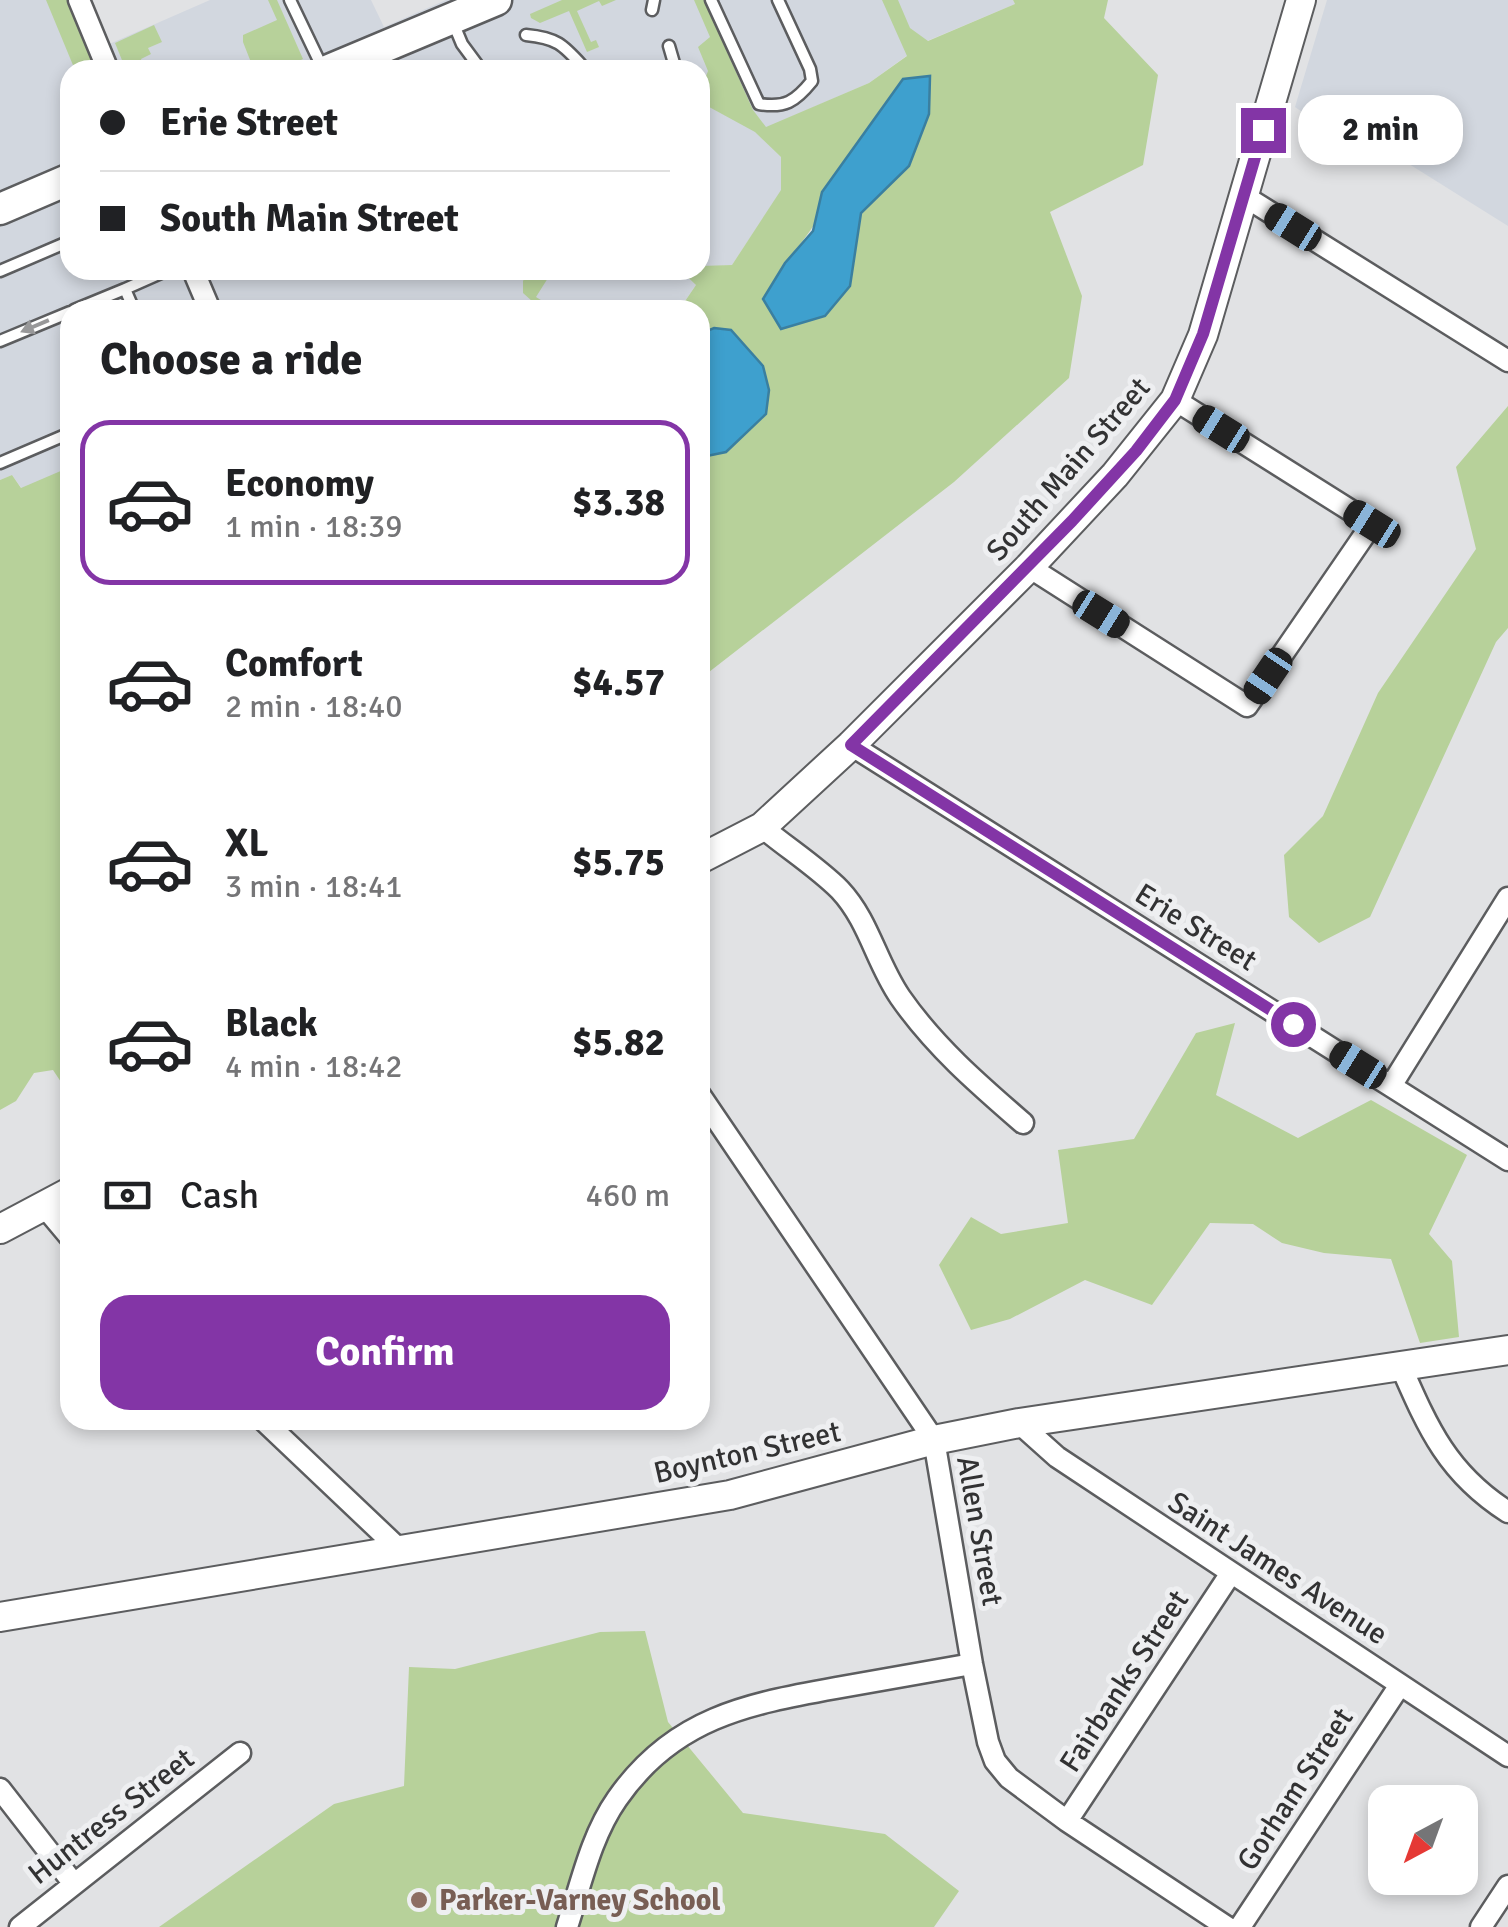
<!DOCTYPE html>
<html lang="en">
<head>
<meta charset="utf-8">
<style>
  body { margin:0; font-family:Signika,sans-serif; background:#f6f6f6; color:#202124; height:100vh; display:flex; flex-direction:column; font-size:38px; white-space:nowrap }
  * { box-sizing:border-box; margin:0 }
  p { font-size:32px; color:#757577 }
  .icon { flex:none; width:55px; height:55px; fill:none; stroke:currentColor; stroke-width:2; stroke-linecap:round; stroke-linejoin:round }
  .map { position:relative; flex:1; overflow:hidden }
  .panel { position:absolute; left:60px; top:300px; width:650px; height:1130px; display:flex; flex-direction:column; background:#fff; border-radius:30px; box-shadow:0 5px 15px #0003 }
  .panel>* { flex:none }
  .banner { position:absolute; left:60px; top:60px; width:650px; height:220px; border-radius:30px; box-shadow:0 5px 15px #0003; display:grid; align-content:center; height:220px; padding:0 40px; background:#fff }
  .needle { width:65px; rotate:221deg }
  .controls { position:absolute; left:1368px; top:1785px; display:grid; gap:20px }
  .controls a { display:grid; place-items:center; width:110px; height:110px; border-radius:20px; background:#fff; box-shadow:0 5px 15px #0003; font-size:50px }
  .end { position:absolute; width:45px; height:45px; margin:-22px; border:12px solid #8335a6; background:#fff; box-shadow:0 0 0 5px #fff }
  .from { border-radius:50% }
  .bubble { position:absolute; height:70px; border-radius:30px; background:#fff; box-shadow:0 5px 15px #0003; font-size:32px; font-weight:700; line-height:70px; text-align:center }
  .car { position:absolute; width:30px; height:60px; margin:-30px -15px; border-radius:12px; box-shadow:0 0 8px 2px #0007; background:linear-gradient(#222 24%,#8ab4d8 0 40%,#222 0 76%,#8ab4d8 0 86%,#222 0) }
  .banner b { display:flex; align-items:center; gap:35px; height:95px; font-size:38px }
  .banner b+b { border-top:2px solid #e0e0e0 }
  .banner i { width:25px; height:25px; background:#202124 }
  ul { padding:0; list-style:none }
  li { display:flex; align-items:center; gap:30px; height:165px; margin:0 20px 15px; padding:0 20px; border:5px solid transparent; border-radius:30px }
  li div { flex:1 }
  li b { display:block; font-size:38px }
  li em { font-style:normal; font-weight:700 }
  li.current { border-color:#8335a6 }
  li>.icon { width:90px; height:90px; stroke-width:1.5 }
  h2 { padding:0 40px; font-size:45px; line-height:120px }
  .pay { display:flex; align-items:center; gap:25px; height:110px; padding:0 40px; font-size:38px }
  .pay p { margin-inline-start:auto }
  .cta { display:flex; gap:20px; margin-top:auto; padding:20px 40px }
  .cta a { flex:1; height:115px; border-radius:30px; background:#8335a6; color:#fff; font-size:40px; font-weight:700; line-height:115px; text-align:center }
  .map>svg:first-child { display:block }
  .built { fill:#d2d7df }
  .green { fill:#b7d19a; fill-rule:evenodd }
  .water { fill:#3ea0ce; stroke:#3a7fa0; stroke-width:2.5 }
  .lines { fill:none; stroke-linecap:round; stroke-linejoin:round }
  .lane-casing { stroke:#5c5d5f; stroke-width:15 }
  .street-casing { stroke:#5c5d5f; stroke-width:25 }
  .secondary-casing { stroke:#5c5d5f; stroke-width:32 }
  .primary-casing { stroke:#5c5d5f; stroke-width:35 }
  .lane { stroke:#fff; stroke-width:10 }
  .street { stroke:#fff; stroke-width:20 }
  .secondary { stroke:#fff; stroke-width:28 }
  .primary { stroke:#fff; stroke-width:30 }
  .oneway { fill:#989899 }
  .route { stroke:#8335a6; stroke-width:12 }
  .education-dot { fill:#8d6e63; stroke:#eeeff1; stroke-width:4 }
  .labels { text-anchor:middle; stroke-width:10; stroke-linejoin:round; paint-order:stroke }
  .street-label { font-size:30px; fill:#323233; stroke:#eeeff1 }
  .education-label { font-size:30px; font-weight:bold; fill:#785e54; stroke:#eeeff1; text-anchor:start }
</style>
</head>
<body>
<div class="map">
<svg width="1508" height="1927" viewBox="0 0 1508 1927">
  <rect width="100%" height="100%" fill="#e1e2e4"/>
  <path class="built" d="M0 0H68L91 52 210 0H371L384 27 446 0H1013L1015 4 927 41 869 83 756 132 781 157V191L732 265 705 267 700 266V70H70V270H680L696 285 679 310H70V534L58 538 12 475 0 480Z
    M1327 0H1508V226L1385 149 1355 148 1295 107Z"/>
  <path class="green" d="M46 0H68L98 70H75Z
    M268 0H277L303 59 280 70H254L243 42V35L277 20Z
    M562 0H616L602 6 599 1 577 11 591 42 596 40 599 47 587 52 569 11 540 23 531 18 530 14Z
    M694 0H704L753 110 766 127 869 83 907 56 882 0H898L910 28 928 41 1015 4 1013 0H1108L1104 18 1158 75 1143 165 1050 212 1082 296 1069 378 954 482 700 679V457L726 452 766 415 769 390 731 330 714 328 700 334V310H679L696 285 680 270H700V266L732 265 781 190V157L755 132 700 102V92L708 71 698 47 710 37ZM903 79 909 166 861 213 850 287 785 263C833 208 862 139 903 79Z
    M154 25 162 42 148 48 151 54 141 59 143 66 139 70H126L115 43Z
    M529 270H553L536 297 557 310H542L523 293V281Z
    M1508 406V628L1496 642 1370 917 1319 943 1289 917 1284 855 1323 816 1378 693 1476 549 1456 467Z
    M70 467V1081L63 1085 53 1070 34 1073 16 1101 0 1110V480L12 475 21 488Z
    M1235 1023 1216 1095 1298 1138 1371 1100 1467 1155 1429 1234 1452 1261 1459 1337 1420 1343 1391 1259 1324 1253 1282 1243 1253 1224 1210 1223 1152 1305 1085 1280 1010 1319 971 1330 939 1265 971 1217 1001 1234 1068 1223 1058 1150 1134 1139 1196 1033Z
    M645 1631 668 1722 743 1813 885 1834 959 1891 934 1927H159L334 1804 404 1786 409 1667 455 1669 600 1632Z"/>
  <path class="water" d="M930 76 929 114 909 166 861 213 850 286 825 316 781 329 763 299 785 263 813 231 822 192 903 79Z
    M714 328 731 330 763 366 769 390 766 414 726 452 702 457 700 334Z"/>
  <g class="lines">
    <defs>
      <path id="lane" d="M290 0 323 69
        M711 0 759 104C785 108 795 102 812 81L810 69 778 0
        M652 10 654 0
        M452 20 462 44 479 67
        M526 35C559 38 564 46 586 70
        M669 46 676 70
        M0 271 70 241
        M74 310 125 289
        M134 310 125 289 168 270
        M0 341 70 312
        M0 463 70 433"/>
      <path id="street" d="M79 0 108 70
        M1244 196 1508 361
        M193 270 210 310
        M1029 567 1247 706 1372 524 1175 400
        M851 745 1508 1160
        M762 827C787 848 817 867 840 890 869 921 876 962 900 997 934 1046 978 1084 1023 1123
        M1391 1086 1508 898
        M700 1095 934 1440 972 1664 988 1742 995 1761 1009 1778 1067 1821 1227 1927
        M44 1206 70 1237
        M1400 1364C1428 1428 1447 1473 1508 1512
        M263 1420 399 1549
        M1019 1423 1057 1457 1508 1756
        M0 1789 74 1884
        M1067 1821 1231 1573
        M20 1927 240 1753
        M567 1927C581 1884 591 1836 617 1799 673 1718 747 1704 836 1688 882 1680 927 1672 972 1664
        M1240 1927 1400 1685
        M1481 1927 1508 1886"/>
      <path id="secondary" d="M700 859 762 827 851 745 1029 567 1115 475 1175 400 1203 335 1301 0
        M0 1229 70 1192
        M0 1617 730 1495 934 1440 1019 1423 1508 1350"/>
      <path id="primary" d="M329 70 496 0
        M0 209 70 179"/>
    </defs>
    <use href="#lane" class="lane-casing"/>
    <use href="#street" class="street-casing"/>
    <use href="#secondary" class="secondary-casing"/>
    <use href="#primary" class="primary-casing"/>
    <use href="#lane" class="lane"/>
    <use href="#street" class="street"/>
    <use href="#secondary" class="secondary"/>
    <use href="#primary" class="primary"/>
  </g>
  <defs><path id="oneway-solid" d="M-6-.8H1V-3.2L6.5 0L1 3.2V.8H-6Z" transform="scale(2.5)"/></defs>
  <use class="oneway" href="#oneway-solid" transform="translate(35 326) rotate(157)"/>
  <g class="lines">
    <path class="route" d="M1263 130 1203 334 1175 400 1136 451 1072 521 851 745 1293 1024"/>
  </g>
  <circle class="education-dot" cx="419" cy="1900" r="10"/>
  <g class="labels">
    <g class="street-label">
      <text transform="translate(1068 469) rotate(-49)" y="10">South Main Street</text>
      <text transform="translate(1196 927) rotate(32)" y="10">Erie Street</text>
      <text transform="translate(747 1452) rotate(-13)" y="10">Boynton Street</text>
      <text transform="translate(980 1531) rotate(80)" y="10">Allen Street</text>
      <text transform="translate(1278 1568) rotate(33)" y="10">Saint James Avenue</text>
      <text transform="translate(1124 1681) rotate(-57)" y="10">Fairbanks Street</text>
      <text transform="translate(1295 1789) rotate(-57)" y="10">Gorham Street</text>
      <text transform="translate(111 1816) rotate(-38)" y="10">Huntress Street</text>
    </g>
    <g class="education-label">
      <text x="439" y="1910">Parker-Varney School</text>
    </g>
  </g>
</svg>
<div class="controls">
<a><svg class="needle" viewBox="-14 -14 28 28"><path d="M0-13l5 13h-10z" fill="#e53935"/><path d="M0 13l5-13h-10z" fill="#757577"/></svg></a>
</div>
<i class="end from" style="left:1293px;top:1024px"></i>
<i class="end" style="left:1263px;top:130px"></i>
<div class="bubble" style="left:1298px;top:95px;width:165px">2 min</div>
<i class="car" style="left:1293px;top:227px;rotate:302deg"></i>
<i class="car" style="left:1221px;top:429px;rotate:302deg"></i>
<i class="car" style="left:1372px;top:524px;rotate:302deg"></i>
<i class="car" style="left:1101px;top:614px;rotate:122deg"></i>
<i class="car" style="left:1268px;top:676px;rotate:214deg"></i>
<i class="car" style="left:1358px;top:1065px;rotate:302deg"></i>
<div class="banner">
<b><i class="from"></i>Erie Street</b>
<b><i></i>South Main Street</b>
</div>
<section class="panel">
<h2>Choose a ride</h2>
<ul>
<li class="current"><svg class="icon" aria-label="car" viewBox="0 0 24 24"><path d="M5 17H2v-5l4-1 3-4h7l3 4 3 1v5h-3M9 17h6M6 11h13"/><circle cx="7" cy="17" r="2"/><circle cx="17" cy="17" r="2"/></svg><div><b>Economy</b><p>1 min · 18:39</p></div><em>$3.38</em></li>
<li><svg class="icon" aria-label="car" viewBox="0 0 24 24"><path d="M5 17H2v-5l4-1 3-4h7l3 4 3 1v5h-3M9 17h6M6 11h13"/><circle cx="7" cy="17" r="2"/><circle cx="17" cy="17" r="2"/></svg><div><b>Comfort</b><p>2 min · 18:40</p></div><em>$4.57</em></li>
<li><svg class="icon" aria-label="car" viewBox="0 0 24 24"><path d="M5 17H2v-5l4-1 3-4h7l3 4 3 1v5h-3M9 17h6M6 11h13"/><circle cx="7" cy="17" r="2"/><circle cx="17" cy="17" r="2"/></svg><div><b>XL</b><p>3 min · 18:41</p></div><em>$5.75</em></li>
<li><svg class="icon" aria-label="car" viewBox="0 0 24 24"><path d="M5 17H2v-5l4-1 3-4h7l3 4 3 1v5h-3M9 17h6M6 11h13"/><circle cx="7" cy="17" r="2"/><circle cx="17" cy="17" r="2"/></svg><div><b>Black</b><p>4 min · 18:42</p></div><em>$5.82</em></li>
</ul>
<div class="pay"><svg class="icon" aria-label="cash" viewBox="0 0 24 24"><path d="M3 7h18v10H3z"/><circle cx="12" cy="12" r="2"/></svg>Cash<p>460 m</p></div>
<div class="cta"><a>Confirm</a></div>
</section>
</div>
</body>
</html>
